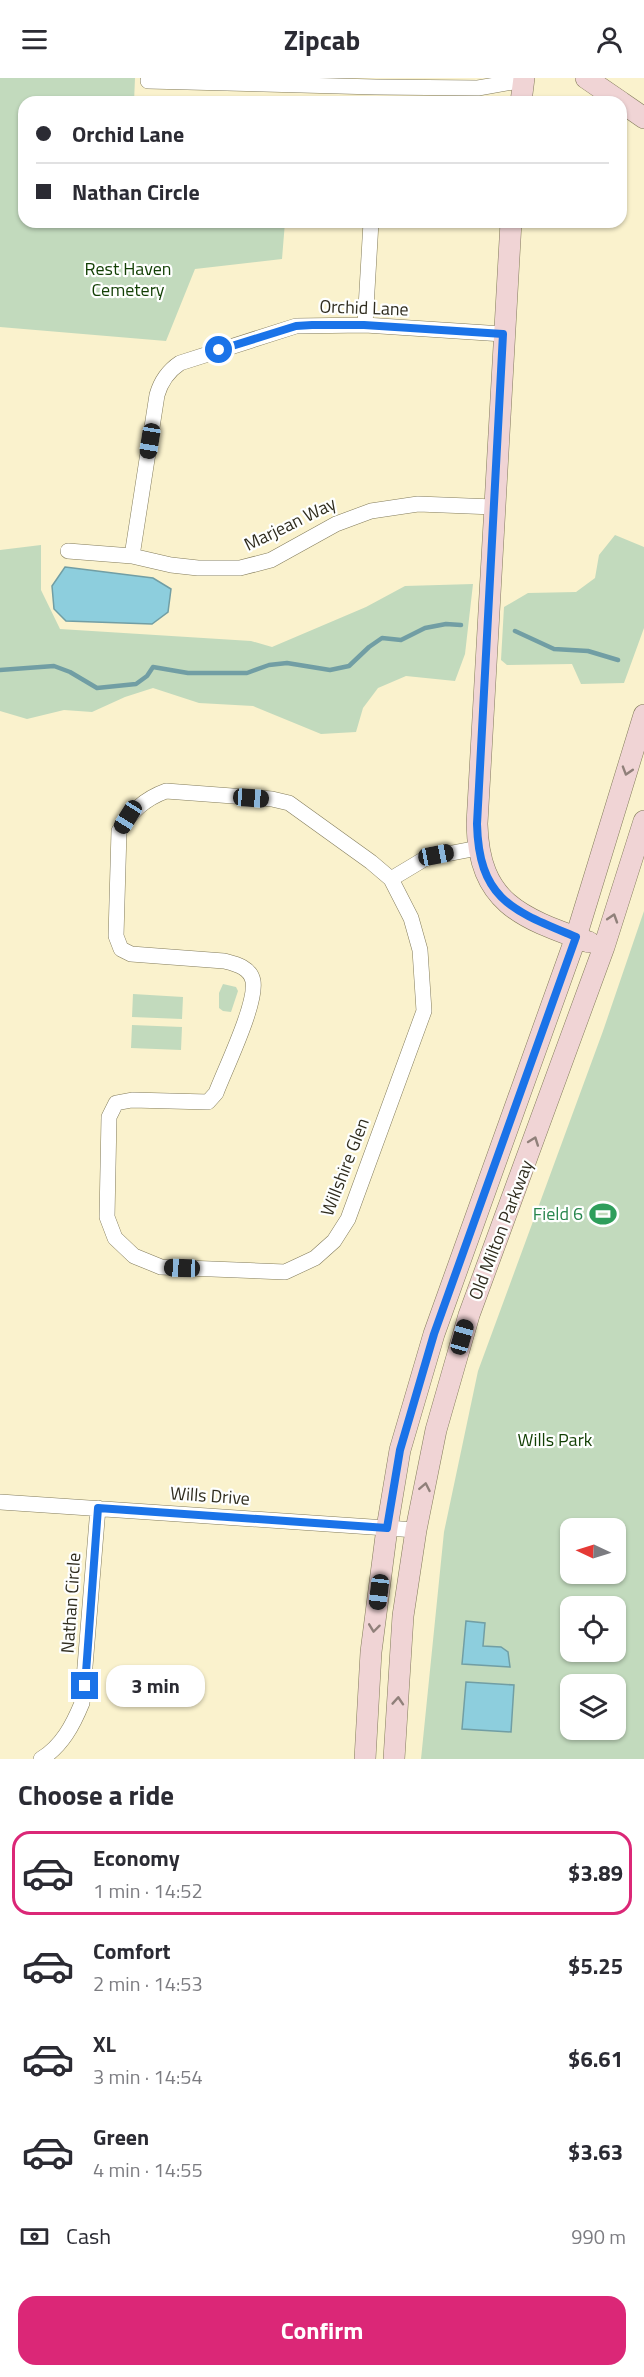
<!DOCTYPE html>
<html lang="en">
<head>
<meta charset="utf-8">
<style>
  body { margin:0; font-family:"Titillium Web",sans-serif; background:#f2f2f3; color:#2b2b33; height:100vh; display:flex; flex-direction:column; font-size:22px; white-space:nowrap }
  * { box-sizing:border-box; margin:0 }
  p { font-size:20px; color:#7c7c81 }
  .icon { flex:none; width:33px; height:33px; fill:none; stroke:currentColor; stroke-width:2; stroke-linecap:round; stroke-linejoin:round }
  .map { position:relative; height:1681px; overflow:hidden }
  .details { display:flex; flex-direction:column; background:#fff; flex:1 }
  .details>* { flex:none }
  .banner { position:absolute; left:18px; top:18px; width:609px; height:132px; border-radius:18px; box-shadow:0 2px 4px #0004; display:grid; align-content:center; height:132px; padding:0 18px; background:#fff }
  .needle { width:39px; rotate:274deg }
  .fabs { position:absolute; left:560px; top:1440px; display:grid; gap:12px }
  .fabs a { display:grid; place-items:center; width:66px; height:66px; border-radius:12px; background:#fff; box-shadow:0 2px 4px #0004; font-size:30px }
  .end { position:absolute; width:27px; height:27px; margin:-14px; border:8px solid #1a73e8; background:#fff; box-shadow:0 0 0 3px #fff }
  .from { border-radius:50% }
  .bubble { position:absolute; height:42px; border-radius:18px; background:#fff; box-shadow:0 2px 4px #0004; font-size:20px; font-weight:700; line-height:42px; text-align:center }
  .car { position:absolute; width:18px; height:36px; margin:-18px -9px; border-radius:8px; box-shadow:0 0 4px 2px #0007; background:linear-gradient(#222 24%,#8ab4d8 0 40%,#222 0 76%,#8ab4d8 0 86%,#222 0) }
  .banner b { display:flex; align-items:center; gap:21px; height:57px; font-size:22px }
  .banner b+b { border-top:2px solid #e1e1e2 }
  .banner i { width:15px; height:15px; background:#2b2b33 }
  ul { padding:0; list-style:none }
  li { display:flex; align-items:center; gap:18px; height:84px; margin:0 12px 9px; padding:0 6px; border:3px solid transparent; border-radius:18px }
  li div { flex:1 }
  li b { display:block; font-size:22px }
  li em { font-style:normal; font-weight:700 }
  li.current { border-color:#db2777 }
  li>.icon { width:54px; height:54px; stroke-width:1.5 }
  h2 { padding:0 18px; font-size:27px; line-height:72px }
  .pay { display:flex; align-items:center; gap:15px; height:66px; padding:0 18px; font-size:22px }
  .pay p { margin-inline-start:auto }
  .cta { display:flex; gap:12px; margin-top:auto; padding:12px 18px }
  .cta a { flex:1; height:69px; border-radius:18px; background:#db2777; color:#fff; font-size:24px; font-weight:700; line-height:69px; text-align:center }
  header { display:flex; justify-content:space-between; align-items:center; height:78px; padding:0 18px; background:#fff; font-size:27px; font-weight:700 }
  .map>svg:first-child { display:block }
  .green { fill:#c2dabd; fill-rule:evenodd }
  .water { fill:#8dcedd; stroke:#719ea4; stroke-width:1.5 }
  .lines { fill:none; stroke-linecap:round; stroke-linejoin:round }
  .stream { stroke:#719ea4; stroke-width:4.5 }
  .street-casing { stroke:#837c5b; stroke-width:16 }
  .secondary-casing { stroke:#837c5b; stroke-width:22 }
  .street { stroke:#fff; stroke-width:15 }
  .secondary { stroke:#f0d4d5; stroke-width:21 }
  .oneway { stroke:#90807a }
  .route { stroke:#1a73e8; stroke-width:8 }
  .labels { text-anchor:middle; stroke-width:4.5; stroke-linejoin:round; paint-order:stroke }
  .park-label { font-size:18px; fill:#123f04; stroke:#fefffe }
  .street-label { font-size:18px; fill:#302d1f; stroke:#fefffe }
  .leisure-label { font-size:18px; fill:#27864d; stroke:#fefffe; text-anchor:end }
</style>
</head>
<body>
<header><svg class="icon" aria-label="menu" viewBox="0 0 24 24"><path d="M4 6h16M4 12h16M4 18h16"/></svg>Zipcab<svg class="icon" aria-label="person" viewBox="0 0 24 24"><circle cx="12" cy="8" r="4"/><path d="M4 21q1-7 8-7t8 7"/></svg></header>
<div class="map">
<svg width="644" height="1681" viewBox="0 0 644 1681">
  <rect width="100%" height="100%" fill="#faf2cd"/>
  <path class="green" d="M0 0H135L134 24H24V144H285L282 181 195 191 166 263 0 249Z
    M615 457 644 469V550L624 605 581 606 572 586 507 587 501 582 504 529 528 515 576 514 595 500 599 477Z
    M41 467V512L60 551 251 563 272 569 366 529 405 508 473 506 465 576 455 603 406 598 378 610 363 630 356 654 321 656 253 628 199 625 153 610 125 619 92 634 64 632 27 641 0 633V472Z
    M644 833V1681H421L444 1454 478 1293 603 953ZM570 1450H615V1496H570ZM570 1528H615V1574H570ZM570 1606H615V1652H570Z
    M223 906 236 909 238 913 231 934 223 933 219 930V915Z
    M133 916 183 919 182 941 132 939Z
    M132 947 182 949 181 972 131 970Z"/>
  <path class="water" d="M65 489 153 500 171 511 168 534 152 546 66 543 54 531 52 508Z
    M466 1543 485 1545 483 1568 501 1569 508 1574 510 1589 462 1586Z
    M466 1604 514 1607 511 1654 462 1651Z"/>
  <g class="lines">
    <path class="stream" d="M515 553 554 571 588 573 618 582
      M0 592 54 588 70 594 97 610 136 606 147 598 153 589 188 595H247L269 587 287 585 330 592 349 588 369 569 382 560 401 562 425 550 446 546 461 547"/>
    <defs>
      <path id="street" d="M148 3 376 9 478 10 524 2
        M365 247 371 144
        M68 473 132 478 171 487 198 490H240L271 482 336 446 371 433 418 426 494 429
        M132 478 157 317C161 303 168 293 180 285L296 248 365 247 503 256
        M166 713 272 721 289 725 371 784 391 801 411 840 420 872 424 933 348 1141 334 1163 315 1180 285 1194 161 1189 134 1178 115 1160 107 1139 109 1039 116 1025 132 1022 208 1024 216 1015C225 991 257 926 253 903 250 889 236 886 224 883L131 876 121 871 116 858 119 753C131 734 144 721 166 713Z
        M391 801 426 780 478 770
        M0 1424 416 1452
        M41 1681C62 1668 73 1647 82 1625L98 1430"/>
      <path id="secondary" d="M586 0 621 24
        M521 24 524 0
        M621 24 644 40
        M511 144 477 746C479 826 522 840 589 864
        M365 1681 371 1574 387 1450 400 1372 434 1256 576 859 644 637
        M394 1681 403 1538 416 1452 436 1352 469 1237 604 869 644 743"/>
    </defs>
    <use href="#street" class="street-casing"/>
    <use href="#secondary" class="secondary-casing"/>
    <use href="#street" class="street"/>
    <use href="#secondary" class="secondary"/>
  </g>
  <defs><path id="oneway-chevron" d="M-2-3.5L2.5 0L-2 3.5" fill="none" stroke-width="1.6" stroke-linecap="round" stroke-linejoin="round" transform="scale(1.5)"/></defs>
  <g class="oneway">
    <use href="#oneway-chevron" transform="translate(627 693) rotate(107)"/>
    <use href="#oneway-chevron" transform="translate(613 840) rotate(-72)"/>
    <use href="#oneway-chevron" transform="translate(534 1063) rotate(-70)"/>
    <use href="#oneway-chevron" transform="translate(425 1409) rotate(-79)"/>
    <use href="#oneway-chevron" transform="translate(374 1550) rotate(97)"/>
    <use href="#oneway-chevron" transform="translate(398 1623) rotate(-86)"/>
  </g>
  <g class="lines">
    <path class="route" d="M85 1608 98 1430 387 1450 400 1372 434 1256 576 859C514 833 479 823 477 746L503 256 364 247H312L296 248 219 272"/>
  </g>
  <defs>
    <symbol id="stadium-bare" viewBox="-9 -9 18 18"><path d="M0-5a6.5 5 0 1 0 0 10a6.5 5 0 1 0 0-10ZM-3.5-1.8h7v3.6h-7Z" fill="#2e9e5b" stroke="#fefffe" stroke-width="2.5" paint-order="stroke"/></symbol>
  </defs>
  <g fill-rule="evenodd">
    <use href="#stadium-bare" x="584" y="1117" width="38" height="38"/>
  </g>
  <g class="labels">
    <g class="park-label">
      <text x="128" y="197">Rest Haven<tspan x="128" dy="21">Cemetery</tspan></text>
      <text x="555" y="1368">Wills Park</text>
    </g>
    <g class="street-label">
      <text transform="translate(364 230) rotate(2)" y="6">Orchid Lane</text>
      <text transform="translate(290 446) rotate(-26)" y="6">Marjean Way</text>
      <text transform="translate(345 1089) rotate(-69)" y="6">Willshire Glen</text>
      <text transform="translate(501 1152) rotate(-69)" y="6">Old Milton Parkway</text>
      <text transform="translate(210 1418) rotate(4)" y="6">Wills Drive</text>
      <text transform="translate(71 1525) rotate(-86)" y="6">Nathan Circle</text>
    </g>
    <g class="leisure-label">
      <text x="583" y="1142">Field 6</text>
    </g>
  </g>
</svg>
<div class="fabs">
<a><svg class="needle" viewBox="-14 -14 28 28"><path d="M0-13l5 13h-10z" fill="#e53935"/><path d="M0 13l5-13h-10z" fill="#7c7c81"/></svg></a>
<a><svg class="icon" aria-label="locate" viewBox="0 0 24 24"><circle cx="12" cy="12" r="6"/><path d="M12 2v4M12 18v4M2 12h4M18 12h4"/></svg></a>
<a><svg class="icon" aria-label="layers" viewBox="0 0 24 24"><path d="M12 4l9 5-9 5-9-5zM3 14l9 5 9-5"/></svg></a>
</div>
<i class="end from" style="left:219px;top:272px"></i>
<i class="end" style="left:85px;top:1608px"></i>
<div class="bubble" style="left:106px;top:1587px;width:99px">3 min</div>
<i class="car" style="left:150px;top:363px;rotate:189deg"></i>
<i class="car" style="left:251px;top:720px;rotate:94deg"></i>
<i class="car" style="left:128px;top:739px;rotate:212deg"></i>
<i class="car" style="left:436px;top:777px;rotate:79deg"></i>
<i class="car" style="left:182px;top:1190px;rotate:272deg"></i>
<i class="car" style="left:462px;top:1259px;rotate:16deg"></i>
<i class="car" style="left:379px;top:1514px;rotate:187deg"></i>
<div class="banner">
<b><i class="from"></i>Orchid Lane</b>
<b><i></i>Nathan Circle</b>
</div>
</div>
<section class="details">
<h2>Choose a ride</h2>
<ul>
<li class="current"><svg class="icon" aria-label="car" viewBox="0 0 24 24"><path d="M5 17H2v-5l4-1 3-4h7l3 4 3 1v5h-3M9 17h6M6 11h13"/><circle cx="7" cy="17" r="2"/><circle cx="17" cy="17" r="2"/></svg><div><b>Economy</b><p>1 min · 14:52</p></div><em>$3.89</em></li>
<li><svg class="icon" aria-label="car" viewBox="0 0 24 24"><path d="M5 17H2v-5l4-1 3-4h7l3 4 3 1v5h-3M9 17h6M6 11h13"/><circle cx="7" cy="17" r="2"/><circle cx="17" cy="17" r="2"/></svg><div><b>Comfort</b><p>2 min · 14:53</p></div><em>$5.25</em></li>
<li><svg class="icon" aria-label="car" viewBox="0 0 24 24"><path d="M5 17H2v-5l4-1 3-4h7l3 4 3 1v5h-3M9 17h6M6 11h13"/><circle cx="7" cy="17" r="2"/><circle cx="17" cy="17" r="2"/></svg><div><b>XL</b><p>3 min · 14:54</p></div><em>$6.61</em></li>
<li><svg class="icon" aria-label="car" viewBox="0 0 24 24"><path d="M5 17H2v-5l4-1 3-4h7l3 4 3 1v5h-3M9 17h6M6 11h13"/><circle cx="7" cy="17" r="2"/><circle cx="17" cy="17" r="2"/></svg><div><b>Green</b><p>4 min · 14:55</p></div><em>$3.63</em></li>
</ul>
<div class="pay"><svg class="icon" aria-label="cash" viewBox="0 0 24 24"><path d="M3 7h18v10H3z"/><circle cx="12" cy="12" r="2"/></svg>Cash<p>990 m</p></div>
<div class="cta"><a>Confirm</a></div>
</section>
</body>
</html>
